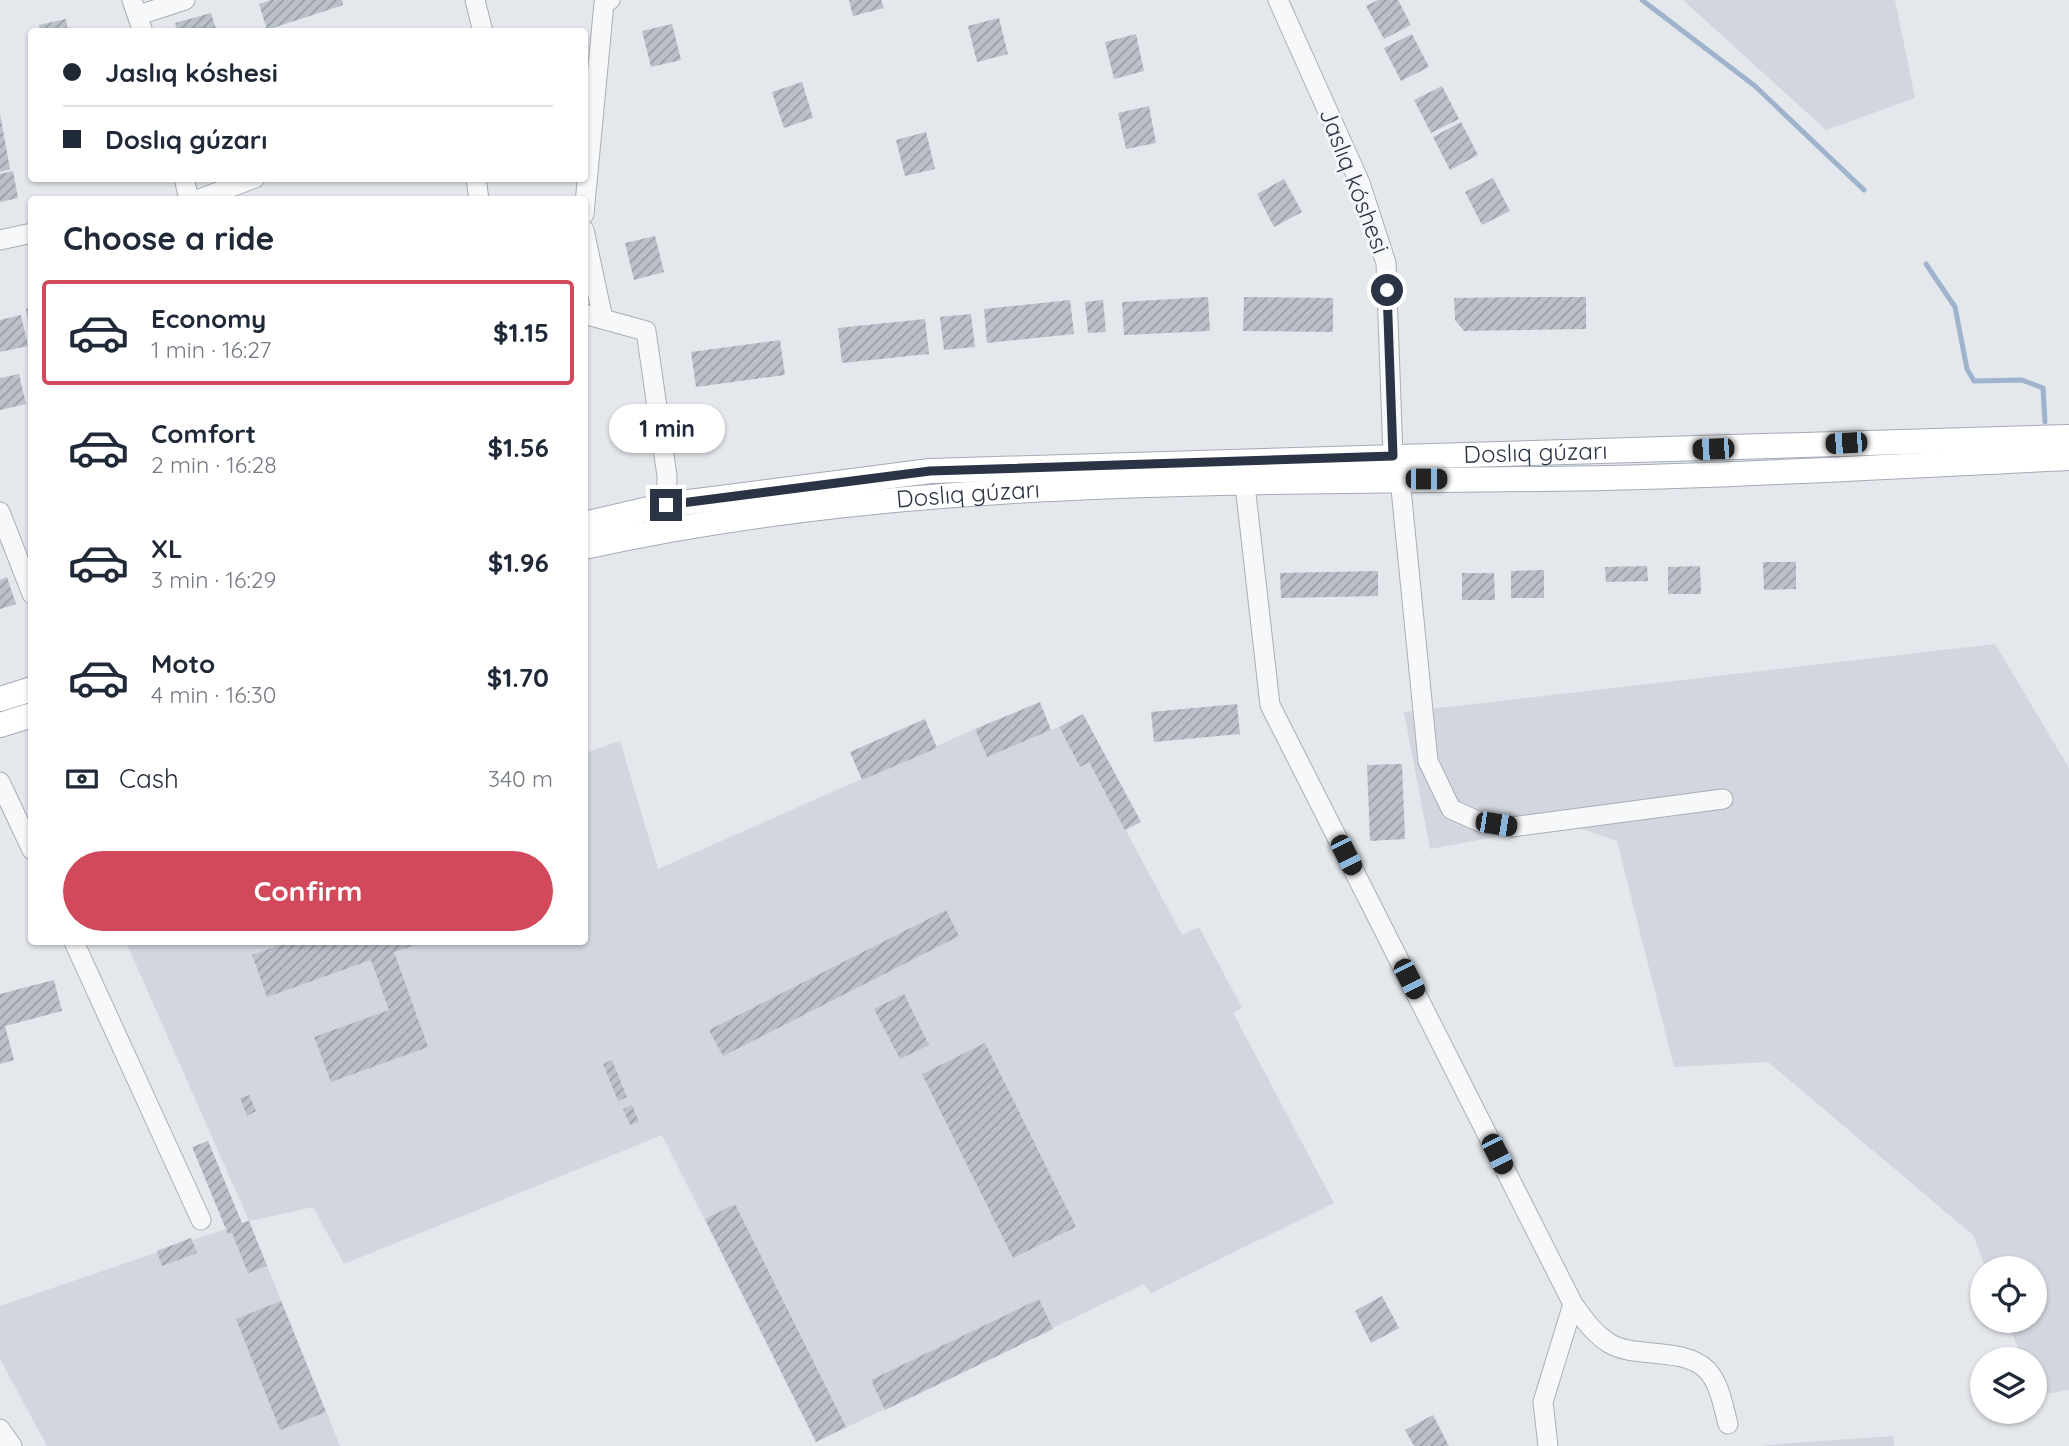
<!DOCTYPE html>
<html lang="en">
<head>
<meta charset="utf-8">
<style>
  body { margin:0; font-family:Quicksand,sans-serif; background:#f2f2f3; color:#1f2937; height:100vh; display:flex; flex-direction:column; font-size:26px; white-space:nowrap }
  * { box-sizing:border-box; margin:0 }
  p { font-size:23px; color:#747a83 }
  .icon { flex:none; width:38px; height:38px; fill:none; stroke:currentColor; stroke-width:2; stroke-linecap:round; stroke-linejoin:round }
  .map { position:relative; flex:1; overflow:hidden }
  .sheet { position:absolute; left:28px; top:196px; width:560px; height:749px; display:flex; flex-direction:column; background:#fff; border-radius:7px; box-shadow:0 2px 5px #0004 }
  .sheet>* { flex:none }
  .guide { position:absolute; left:28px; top:28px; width:560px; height:154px; border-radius:7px; box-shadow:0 2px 5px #0004; display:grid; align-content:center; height:154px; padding:0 35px; background:#fff }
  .fabs { position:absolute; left:1970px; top:1256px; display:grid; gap:14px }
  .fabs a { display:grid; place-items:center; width:77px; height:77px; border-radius:50%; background:#fff; box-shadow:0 2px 5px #0004; font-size:35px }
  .end { position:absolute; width:32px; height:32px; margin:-16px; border:9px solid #2b3445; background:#fff; box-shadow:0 0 0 4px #fff }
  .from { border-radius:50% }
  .bubble { position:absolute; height:49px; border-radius:24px; background:#fff; box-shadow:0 2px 5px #0004; font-size:23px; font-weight:800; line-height:49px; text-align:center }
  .car { position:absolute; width:21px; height:42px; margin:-21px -10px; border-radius:9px; box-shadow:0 0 5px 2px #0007; background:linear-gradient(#222 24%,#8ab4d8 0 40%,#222 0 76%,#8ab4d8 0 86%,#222 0) }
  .guide b { display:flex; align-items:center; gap:24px; height:66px; font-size:26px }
  .guide b+b { border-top:2px solid #e0e1e3 }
  .guide i { width:18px; height:18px; background:#1f2937 }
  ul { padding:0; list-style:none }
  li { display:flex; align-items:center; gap:21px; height:105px; margin:0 14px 10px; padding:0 21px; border:4px solid transparent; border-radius:7px }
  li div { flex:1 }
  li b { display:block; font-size:26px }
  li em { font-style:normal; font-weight:800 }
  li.current { border-color:#d1495b }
  li>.icon { width:63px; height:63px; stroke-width:1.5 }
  h2 { padding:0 35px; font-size:32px; line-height:84px }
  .pay { display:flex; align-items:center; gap:18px; height:77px; padding:0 35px; font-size:26px }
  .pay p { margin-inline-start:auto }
  .primary-button { display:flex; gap:14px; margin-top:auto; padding:14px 35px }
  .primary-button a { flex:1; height:80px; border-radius:42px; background:#d1495b; color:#fff; font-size:28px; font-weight:800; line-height:80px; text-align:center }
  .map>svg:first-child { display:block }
  .built { fill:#d2d6de }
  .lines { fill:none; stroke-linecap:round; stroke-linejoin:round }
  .stream { stroke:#9fb4cc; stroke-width:5 }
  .building { fill:url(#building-hatch) }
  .minor-casing { stroke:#a9aeb7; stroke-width:21 }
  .major-casing { stroke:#a3abb8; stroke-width:26 }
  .minor { stroke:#f7f8fa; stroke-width:19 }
  .major { stroke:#fff; stroke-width:24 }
  .route { stroke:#2b3445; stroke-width:9 }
  .labels { text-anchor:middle; stroke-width:6; stroke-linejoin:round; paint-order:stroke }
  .street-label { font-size:24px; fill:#2b3445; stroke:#f4f6f9 }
</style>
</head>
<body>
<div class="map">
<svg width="2069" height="1446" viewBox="0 0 2069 1446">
  <defs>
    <pattern id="building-hatch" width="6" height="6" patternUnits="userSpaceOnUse" patternTransform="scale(1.75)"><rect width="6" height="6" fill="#bbc0ca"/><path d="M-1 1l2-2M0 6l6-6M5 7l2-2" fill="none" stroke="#989da6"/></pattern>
  </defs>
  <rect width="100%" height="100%" fill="#e4e7ec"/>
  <path class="built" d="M1683 0H1895L1915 98 1826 130Z
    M1995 644 2069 768V1390L2037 1395 2035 1360H2023L2007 1321H2035V1269H1986L1973 1235 1768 1062 1674 1067 1617 841 1568 824 1430 849 1404 712Z
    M1059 727 1079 766 1089 762 1182 935 1199 927 1242 1008 1233 1013 1334 1203 1151 1293 1144 1284 816 1442 662 1135 344 1264 313 1207 249 1221 340 1446H47L0 1359V1306L249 1221 126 942H584L585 753 620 741 658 869 975 729 987 757Z
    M1893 1436 1894 1446H1761L1779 1444Z"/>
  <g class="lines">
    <path class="stream" d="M1642 0 1755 86 1864 190
      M1926 264 1955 307 1967 369 1974 381 2022 380 2043 388 2045 422"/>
  </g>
  <path class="building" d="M271 0H342L343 5 267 30 259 4Z
    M849 0H881L884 8 853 16Z
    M1378 0H1398L1411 25 1384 39 1366 6Z
    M211 13 217 32H178L175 23Z
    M999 18 1008 54 977 62 968 26Z
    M66 19 68 32H40L39 25Z
    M672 24 681 60 651 67 642 31Z
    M1136 34 1144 71 1114 79 1105 42Z
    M1412 34 1429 67 1401 81 1384 48Z
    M802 82 813 118 784 128 772 92Z
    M1442 86 1459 119 1431 133 1414 100Z
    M1149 106 1156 143 1126 149 1118 113Z
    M0 114 10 169 0 172Z
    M1461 122 1478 155 1450 170 1433 137Z
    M926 132 935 169 905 176 896 140Z
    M13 171 18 198 0 202V174Z
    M1493 178 1510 211 1482 225 1465 192Z
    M1284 179 1302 212 1274 227 1257 194Z
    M655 236 664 272 634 280 625 243Z
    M1208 297 1210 331 1124 335 1122 302Z
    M1244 297 1333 298V332L1243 331Z
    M1524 297H1586V329L1464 331 1455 320 1454 298Z
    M1070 300 1074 334 987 343 984 309Z
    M1103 300 1106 332 1088 333 1085 302Z
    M32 308V331L30 332 26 309Z
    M971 314 975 347 944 350 940 317Z
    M21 315 28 346 0 352V320Z
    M925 319 929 354 842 363 838 328Z
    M780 340 785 375 696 387 691 352Z
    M19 374 26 404 0 410V378Z
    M1763 562H1796V589L1764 590Z
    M1647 566 1648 581 1606 582 1605 567Z
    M1700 566 1701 594H1668V567Z
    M1544 570V598H1511V571Z
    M1378 571V596L1281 598 1280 573Z
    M1462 573H1494L1495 600H1462Z
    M7 577 16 604 0 609V580Z
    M1040 702 1051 730 987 757 975 729Z
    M1237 704 1240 734 1154 742 1151 712Z
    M1083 714 1141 822 1125 830 1089 762 1080 767 1059 727Z
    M925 719 937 748 862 780 850 752Z
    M1402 764 1405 839 1370 841 1367 765Z
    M946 910 959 936 723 1056 709 1030Z
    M290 942H424L394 952 428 1047 331 1082 314 1037 389 1010 371 960 267 997 252 955Z
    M54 980 62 1011 5 1026 14 1060 0 1064V994Z
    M904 994 929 1045 900 1059 874 1009Z
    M985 1043 1076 1227 1013 1258 922 1074Z
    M612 1060 627 1097 618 1101 603 1064Z
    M249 1095 256 1111 247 1116 240 1098Z
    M632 1105 639 1122 630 1125 623 1109Z
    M208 1141 242 1223 249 1221 267 1266 248 1273 232 1233 228 1234 192 1147Z
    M735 1204 846 1427 816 1442 705 1219Z
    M191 1238 197 1253 162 1266 157 1251Z
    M1382 1296 1399 1328 1371 1343 1355 1311Z
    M1039 1299 1053 1329 885 1410 871 1380Z
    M281 1301 326 1412 280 1430 236 1319Z
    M1433 1415 1449 1446H1414L1405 1430Z"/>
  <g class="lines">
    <defs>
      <path id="minor" d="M132 0 143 32
        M475 0 483 32
        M1278 0 1360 183 1386 263 1393 456
        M139 15 185 0
        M184 178 189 200
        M476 178 479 200
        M197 200 255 178
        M584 214 604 3 610 0
        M584 230 603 319
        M0 240 32 233
        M584 314 646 331 667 476 666 505
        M1400 479 1428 761 1451 809 1480 822 1512 827 1723 799
        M1245 485 1270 705 1573 1304C1584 1319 1593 1333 1609 1343 1634 1359 1683 1346 1707 1370 1720 1384 1723 1406 1728 1424
        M0 512 32 594
        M0 782 32 850
        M74 942 201 1220
        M0 1429 12 1446
        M1548 1446 1543 1402 1573 1304"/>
      <g id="major">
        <path id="s1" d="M584 524 666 505 930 471 2069 437"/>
        <path id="s2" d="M584 547C918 473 1266 484 1605 478 1760 475 1915 465 2069 458"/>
        <path d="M0 699 32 689"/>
        <path d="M0 725 32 715"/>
      </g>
    </defs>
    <use href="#minor" class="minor-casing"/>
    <use href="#major" class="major-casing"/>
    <use href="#minor" class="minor"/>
    <use href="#major" class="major"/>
  </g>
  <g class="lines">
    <path class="route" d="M666 505 930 471 1393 456 1387 290"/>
  </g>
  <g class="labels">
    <g class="street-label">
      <text transform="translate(1354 181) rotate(69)" y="8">Jaslıq kóshesi</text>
      <text dy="8" stroke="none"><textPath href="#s1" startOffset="956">Doslıq gúzarı</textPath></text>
      <text dy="8" stroke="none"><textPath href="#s2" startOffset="388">Doslıq gúzarı</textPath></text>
    </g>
  </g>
</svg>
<div class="fabs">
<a><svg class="icon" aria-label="locate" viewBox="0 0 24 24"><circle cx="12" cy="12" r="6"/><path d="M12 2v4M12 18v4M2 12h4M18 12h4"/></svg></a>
<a><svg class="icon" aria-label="layers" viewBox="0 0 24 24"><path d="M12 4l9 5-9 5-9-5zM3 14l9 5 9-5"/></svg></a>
</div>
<i class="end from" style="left:1387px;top:290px"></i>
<i class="end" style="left:666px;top:505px"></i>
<div class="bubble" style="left:609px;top:404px;width:116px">1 min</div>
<i class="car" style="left:1846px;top:443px;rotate:267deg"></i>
<i class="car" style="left:1713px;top:449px;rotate:268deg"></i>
<i class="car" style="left:1426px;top:479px;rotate:90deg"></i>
<i class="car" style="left:1496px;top:824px;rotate:99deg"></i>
<i class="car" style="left:1346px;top:855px;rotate:153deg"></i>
<i class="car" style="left:1409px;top:979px;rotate:153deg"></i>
<i class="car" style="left:1497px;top:1154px;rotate:153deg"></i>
<div class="guide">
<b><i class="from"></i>Jaslıq kóshesi</b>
<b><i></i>Doslıq gúzarı</b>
</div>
<section class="sheet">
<h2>Choose a ride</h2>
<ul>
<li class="current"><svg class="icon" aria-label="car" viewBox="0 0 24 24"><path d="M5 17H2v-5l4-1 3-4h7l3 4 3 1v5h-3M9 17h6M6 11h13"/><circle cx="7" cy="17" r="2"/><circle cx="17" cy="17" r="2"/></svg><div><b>Economy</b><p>1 min · 16:27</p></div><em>$1.15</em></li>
<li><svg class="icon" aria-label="car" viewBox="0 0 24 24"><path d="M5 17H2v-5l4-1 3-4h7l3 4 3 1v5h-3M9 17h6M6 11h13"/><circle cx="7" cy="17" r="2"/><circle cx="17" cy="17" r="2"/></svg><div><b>Comfort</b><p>2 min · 16:28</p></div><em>$1.56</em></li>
<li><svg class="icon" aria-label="car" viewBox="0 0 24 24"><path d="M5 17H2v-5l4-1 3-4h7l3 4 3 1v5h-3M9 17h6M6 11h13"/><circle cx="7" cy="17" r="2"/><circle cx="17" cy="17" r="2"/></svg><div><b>XL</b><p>3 min · 16:29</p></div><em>$1.96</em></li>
<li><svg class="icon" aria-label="car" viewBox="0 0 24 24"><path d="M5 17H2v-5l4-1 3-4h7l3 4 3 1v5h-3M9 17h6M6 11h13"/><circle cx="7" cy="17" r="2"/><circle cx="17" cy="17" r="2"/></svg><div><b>Moto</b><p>4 min · 16:30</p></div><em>$1.70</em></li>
</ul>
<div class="pay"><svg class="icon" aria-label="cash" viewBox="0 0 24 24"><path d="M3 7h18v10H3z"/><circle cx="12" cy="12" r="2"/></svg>Cash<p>340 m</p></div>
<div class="primary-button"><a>Confirm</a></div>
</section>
</div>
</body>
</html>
